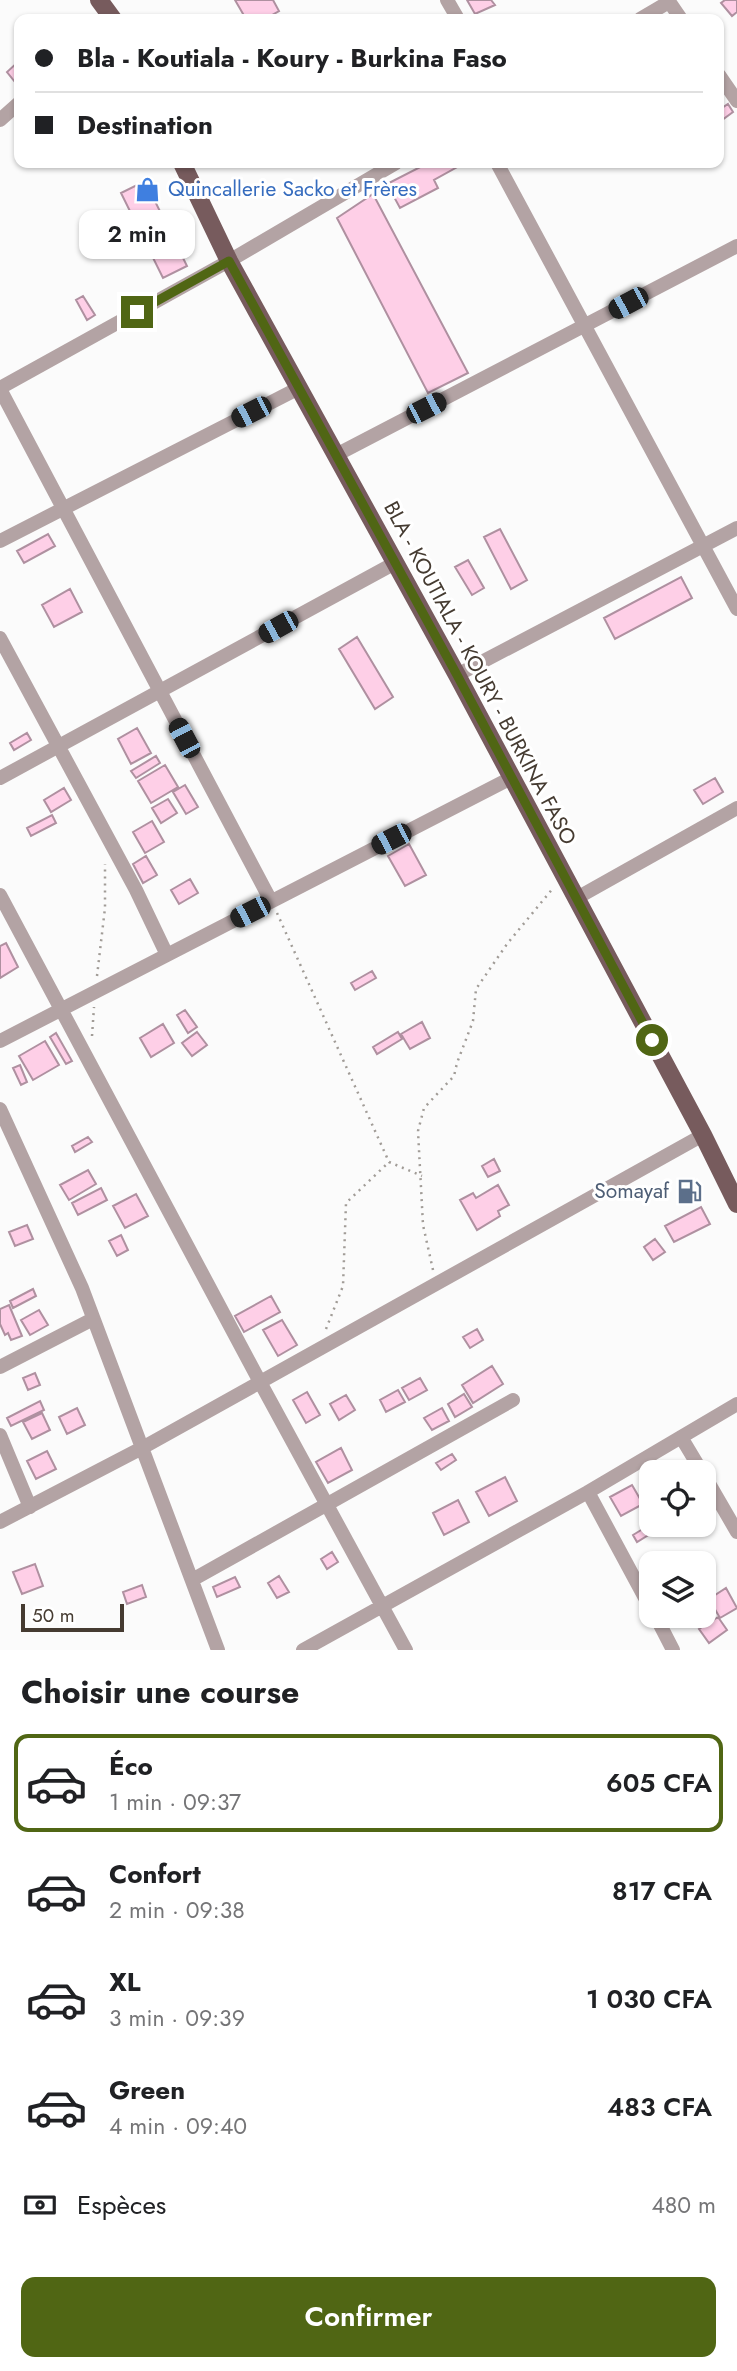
<!DOCTYPE html>
<html lang="fr">
<head>
<meta charset="utf-8">
<style>
  body { margin:0; font-family:Jost,sans-serif; background:#f6f6f6; color:#202124; height:100vh; display:flex; flex-direction:column; font-size:26px; white-space:nowrap }
  * { box-sizing:border-box; margin:0 }
  p { font-size:23px; color:#757577 }
  .icon { flex:none; width:38px; height:38px; fill:none; stroke:currentColor; stroke-width:2; stroke-linecap:round; stroke-linejoin:round }
  .map { position:relative; height:1650px; overflow:hidden }
  .details { display:flex; flex-direction:column; background:#fff; flex:1 }
  .details>* { flex:none }
  .top-card { position:absolute; left:14px; top:14px; width:710px; height:154px; border-radius:14px; box-shadow:0 2px 5px #0004; display:grid; align-content:center; height:154px; padding:0 21px; background:#fff }
  .tools { position:absolute; left:639px; top:1460px; display:grid; gap:14px }
  .tools a { display:grid; place-items:center; width:77px; height:77px; border-radius:14px; background:#fff; box-shadow:0 2px 5px #0004; font-size:35px }
  .scale { position:absolute; left:21px; bottom:18px; width:103px; box-sizing:border-box; padding-left:7px; border:4px solid #453b31; border-top:0; font-size:19px; line-height:24px; white-space:nowrap; color:#453b31; -webkit-text-stroke:5px #fff; paint-order:stroke }
  .end { position:absolute; width:32px; height:32px; margin:-16px; border:9px solid #506614; background:#fff; box-shadow:0 0 0 4px #fff }
  .from { border-radius:50% }
  .bubble { position:absolute; height:49px; border-radius:14px; background:#fff; box-shadow:0 2px 5px #0004; font-size:23px; font-weight:600; line-height:49px; text-align:center }
  .car { position:absolute; width:21px; height:42px; margin:-21px -10px; border-radius:9px; box-shadow:0 0 5px 2px #0007; background:linear-gradient(#222 24%,#8ab4d8 0 40%,#222 0 76%,#8ab4d8 0 86%,#222 0) }
  .top-card b { display:flex; align-items:center; gap:24px; height:66px; font-size:26px }
  .top-card b+b { border-top:2px solid #e0e0e0 }
  .top-card i { width:18px; height:18px; background:#202124 }
  ul { padding:0; list-style:none }
  li { display:flex; align-items:center; gap:21px; height:98px; margin:0 14px 10px; padding:0 7px; border:4px solid transparent; border-radius:14px }
  li div { flex:1 }
  li b { display:block; font-size:26px }
  li em { font-style:normal; font-weight:600 }
  li.current { border-color:#506614 }
  li>.icon { width:63px; height:63px; stroke-width:1.5 }
  h2 { padding:0 21px; font-size:32px; line-height:84px }
  .pay { display:flex; align-items:center; gap:18px; height:77px; padding:0 21px; font-size:26px }
  .pay p { margin-inline-start:auto }
  .action { display:flex; gap:14px; margin-top:auto; padding:14px 21px }
  .action a { flex:1; height:80px; border-radius:14px; background:#506614; color:#fff; font-size:28px; font-weight:600; line-height:80px; text-align:center }
  .map>svg:first-child { display:block }
  .building { fill:#fecfe7; stroke:#af90a0; stroke-width:2 }
  .lines { fill:none; stroke-linecap:round; stroke-linejoin:round }
  .path { stroke:#a19c97; stroke-width:2.5; stroke-dasharray:2 5; stroke-linecap:butt }
  .minor { stroke:#b3a3a4; stroke-width:14 }
  .primary { stroke:#775b5d; stroke-width:18 }
  .route { stroke:#506614; stroke-width:9 }
  .labels { text-anchor:middle; stroke-width:6; stroke-linejoin:round; paint-order:stroke }
  .shop-label { font-size:21px; fill:#366cbe; stroke:#fff; text-anchor:start }
  .street-label { font-size:21px; fill:#453b31; stroke:#fff }
  .service-label { font-size:21px; fill:#4e5e75; stroke:#fff; text-anchor:end }
</style>
</head>
<body>
<div class="map">
<svg width="737" height="1650" viewBox="0 0 737 1650">
  <rect width="100%" height="100%" fill="#fbfbfb"/>
  <path class="building" d="M235 0H273L279 11 265 19H246Z
    M467 0H491L495 5 475 14Z
    M725 0H737V12L732 16 721 3Z
    M19 61V87L7 72Z
    M728 104 733 112 722 120 719 110Z
    M428 163H458L459 166 434 180 438 188 400 208 387 184Z
    M145 181 187 266 163 278 121 193Z
    M373 194 468 373 428 393 337 218Z
    M83 296 95 315 87 320 76 300Z
    M500 529 527 580 511 589 484 537Z
    M48 534 55 546 24 563 17 551Z
    M468 560 484 588 472 595 455 567Z
    M681 577 692 598 615 639 604 618Z
    M70 589 82 612 54 627 42 605Z
    M357 637 393 697 375 709 339 649Z
    M137 728 151 753 131 764 118 739Z
    M27 733 31 740 14 750 10 743Z
    M156 756 160 763 136 778 131 771Z
    M165 765 178 787 151 803 138 781Z
    M715 778 723 792 703 804 694 790Z
    M185 785 198 807 186 814 173 792Z
    M64 788 71 800 51 812 44 800Z
    M168 799 177 813 161 823 152 808Z
    M52 815 56 823 31 836 27 828Z
    M152 821 164 842 145 853 133 832Z
    M409 844 426 875 405 886 388 856Z
    M146 856 157 875 143 883 133 864Z
    M190 879 198 893 179 904 171 890Z
    M6 943 18 967 0 978V946Z
    M372 971 376 978 355 990 351 983Z
    M185 1010 197 1027 188 1033 177 1015Z
    M422 1022 430 1038 410 1049 401 1034Z
    M163 1024 174 1043 151 1057 140 1038Z
    M197 1032 207 1045 192 1056 182 1043Z
    M398 1032 402 1039 377 1054 373 1047Z
    M56 1033 72 1061 66 1064 50 1037Z
    M45 1041 59 1065 33 1080 19 1056Z
    M20 1065 27 1082 21 1085 13 1068Z
    M88 1137 92 1142 75 1152 72 1146Z
    M494 1159 500 1171 488 1177 482 1166Z
    M88 1170 96 1184 69 1200 60 1185Z
    M498 1185 509 1205 498 1211 500 1216 477 1230 460 1200 473 1193 476 1198Z
    M101 1188 107 1200 78 1215 72 1203Z
    M136 1194 148 1216 125 1228 113 1206Z
    M701 1207 710 1224 674 1242 665 1226Z
    M27 1225 33 1239 15 1246 9 1232Z
    M121 1235 128 1250 117 1256 109 1241Z
    M655 1239 665 1252 653 1260 644 1247Z
    M33 1289 36 1296 13 1308 10 1301Z
    M271 1296 280 1312 244 1332 235 1316Z
    M9 1305 22 1336 11 1340 8 1333 5 1335 0 1324V1309Z
    M39 1310 48 1325 30 1335 21 1320Z
    M282 1320 297 1345 278 1356 263 1330Z
    M477 1329 483 1340 470 1348 463 1337Z
    M492 1366 503 1384 473 1403 462 1385Z
    M35 1373 40 1385 28 1390 23 1378Z
    M420 1378 427 1390 409 1400 402 1388Z
    M398 1390 405 1402 386 1412 380 1400Z
    M307 1392 320 1415 306 1423 293 1400Z
    M464 1394 472 1407 455 1417 448 1404Z
    M346 1395 355 1410 339 1420 330 1404Z
    M40 1401 44 1410 11 1426 7 1418Z
    M77 1408 85 1425 67 1434 59 1417Z
    M442 1408 449 1421 432 1430 424 1418Z
    M42 1413 50 1430 32 1439 23 1422Z
    M341 1448 352 1470 328 1483 316 1462Z
    M47 1451 56 1469 36 1479 27 1461Z
    M452 1454 456 1460 441 1470 436 1463Z
    M505 1477 517 1501 489 1516 476 1492Z
    M632 1485 643 1504 621 1516 610 1497Z
    M458 1500 469 1522 444 1535 433 1513Z
    M651 1524 655 1531 637 1542 633 1535Z
    M332 1552 338 1562 327 1569 321 1559Z
    M35 1564 43 1586 22 1594 13 1572Z
    M279 1576 289 1592 277 1598 268 1583Z
    M235 1577 240 1587 217 1597 213 1587Z
    M142 1585 146 1597 127 1604 123 1592Z
    M726 1588 737 1608 720 1618 709 1599Z
    M718 1617 727 1630 709 1643 699 1629Z"/>
  <g class="lines">
    <path class="path" d="M277 913 389 1162 422 1176
      M97 976 105 908V864
      M92 1036 94 1007
      M433 1270 423 1225 418 1131 424 1108 454 1076 457 1063 473 1021 476 989 507 944 554 887
      M326 1329 343 1286 346 1203 389 1162"/>
    <path class="minor" d="M447 0 458 19
      M668 0 681 19
      M640 19 669 2
      M719 75 737 101
      M0 120 19 103
      M497 163 737 609
      M0 388 229 261 396 163
      M0 389 271 901
      M336 455 737 246
      M0 541 299 388
      M0 638 136 890 167 955
      M457 675 737 528
      M0 778 395 563
      M0 895 260 1382 406 1650
      M575 899 737 808
      M0 1041 511 778
      M0 1109 82 1288 218 1650
      M0 1367 93 1319
      M0 1435 30 1507
      M681 1437 702 1472
      M704 1475 737 1532
      M588 1492 651 1609
      M0 1522 142 1448 703 1135
      M192 1580 513 1400
      M655 1615 673 1650
      M303 1650 588 1492 737 1404"/>
    <path class="primary" d="M99 0 113 19
      M182 163 229 261 457 675 703 1135 737 1204"/>
  </g>
  <g class="lines">
    <path class="route" d="M137 312 229 261 457 675 652 1040"/>
  </g>
  <defs>
    <symbol id="shop-bare" viewBox="-9 -9 18 18"><path d="M-5-2.5h2.3a2.7 3.5 0 0 1 5.4 0H5L5.5 6h-11ZM-1.5-2.5h3a1.5 2.3 0 0 0-3 0Z" fill="#3f7fe0" stroke="#fff" stroke-width="2.5" paint-order="stroke"/></symbol>
    <symbol id="fuel-bare" viewBox="-9 -9 18 18"><path d="M-5.5-6h7V0h2V4h1.3V-2.5L3-4.5l.8-.8L6-3V5H2.5V1h-1V6h-7ZM-4.2-4.7v3.2H.2V-4.7Z" fill="#5c6f8a" stroke="#fff" stroke-width="2.5" paint-order="stroke"/></symbol>
  </defs>
  <g fill-rule="evenodd">
    <use href="#shop-bare" x="130" y="172" width="35" height="35"/>
    <use href="#fuel-bare" x="672" y="1174" width="35" height="35"/>
  </g>
  <g class="labels">
    <g class="shop-label">
      <text x="168" y="196">Quincallerie Sacko et Frères</text>
    </g>
    <g class="street-label">
      <text transform="translate(480 673) rotate(62)" y="7">BLA - KOUTIALA - KOURY - BURKINA FASO</text>
    </g>
    <g class="service-label">
      <text x="669" y="1198">Somayaf</text>
    </g>
  </g>
</svg>
<div class="tools">
<a><svg class="icon" aria-label="locate" viewBox="0 0 24 24"><circle cx="12" cy="12" r="6"/><path d="M12 2v4M12 18v4M2 12h4M18 12h4"/></svg></a>
<a><svg class="icon" aria-label="layers" viewBox="0 0 24 24"><path d="M12 4l9 5-9 5-9-5zM3 14l9 5 9-5"/></svg></a>
</div>
<div class="scale">50 m</div>
<i class="end from" style="left:652px;top:1040px"></i>
<i class="end" style="left:137px;top:312px"></i>
<div class="bubble" style="left:79px;top:210px;width:116px">2 min</div>
<i class="car" style="left:628px;top:303px;rotate:242deg"></i>
<i class="car" style="left:426px;top:408px;rotate:63deg"></i>
<i class="car" style="left:251px;top:412px;rotate:243deg"></i>
<i class="car" style="left:278px;top:627px;rotate:241deg"></i>
<i class="car" style="left:184px;top:738px;rotate:332deg"></i>
<i class="car" style="left:391px;top:839px;rotate:243deg"></i>
<i class="car" style="left:250px;top:912px;rotate:243deg"></i>
<div class="top-card">
<b><i class="from"></i>Bla - Koutiala - Koury - Burkina Faso</b>
<b><i></i>Destination</b>
</div>
</div>
<section class="details">
<h2>Choisir une course</h2>
<ul>
<li class="current"><svg class="icon" aria-label="car" viewBox="0 0 24 24"><path d="M5 17H2v-5l4-1 3-4h7l3 4 3 1v5h-3M9 17h6M6 11h13"/><circle cx="7" cy="17" r="2"/><circle cx="17" cy="17" r="2"/></svg><div><b>Éco</b><p>1 min · 09:37</p></div><em>605 CFA</em></li>
<li><svg class="icon" aria-label="car" viewBox="0 0 24 24"><path d="M5 17H2v-5l4-1 3-4h7l3 4 3 1v5h-3M9 17h6M6 11h13"/><circle cx="7" cy="17" r="2"/><circle cx="17" cy="17" r="2"/></svg><div><b>Confort</b><p>2 min · 09:38</p></div><em>817 CFA</em></li>
<li><svg class="icon" aria-label="car" viewBox="0 0 24 24"><path d="M5 17H2v-5l4-1 3-4h7l3 4 3 1v5h-3M9 17h6M6 11h13"/><circle cx="7" cy="17" r="2"/><circle cx="17" cy="17" r="2"/></svg><div><b>XL</b><p>3 min · 09:39</p></div><em>1 030 CFA</em></li>
<li><svg class="icon" aria-label="car" viewBox="0 0 24 24"><path d="M5 17H2v-5l4-1 3-4h7l3 4 3 1v5h-3M9 17h6M6 11h13"/><circle cx="7" cy="17" r="2"/><circle cx="17" cy="17" r="2"/></svg><div><b>Green</b><p>4 min · 09:40</p></div><em>483 CFA</em></li>
</ul>
<div class="pay"><svg class="icon" aria-label="cash" viewBox="0 0 24 24"><path d="M3 7h18v10H3z"/><circle cx="12" cy="12" r="2"/></svg>Espèces<p>480 m</p></div>
<div class="action"><a>Confirmer</a></div>
</section>
</body>
</html>
